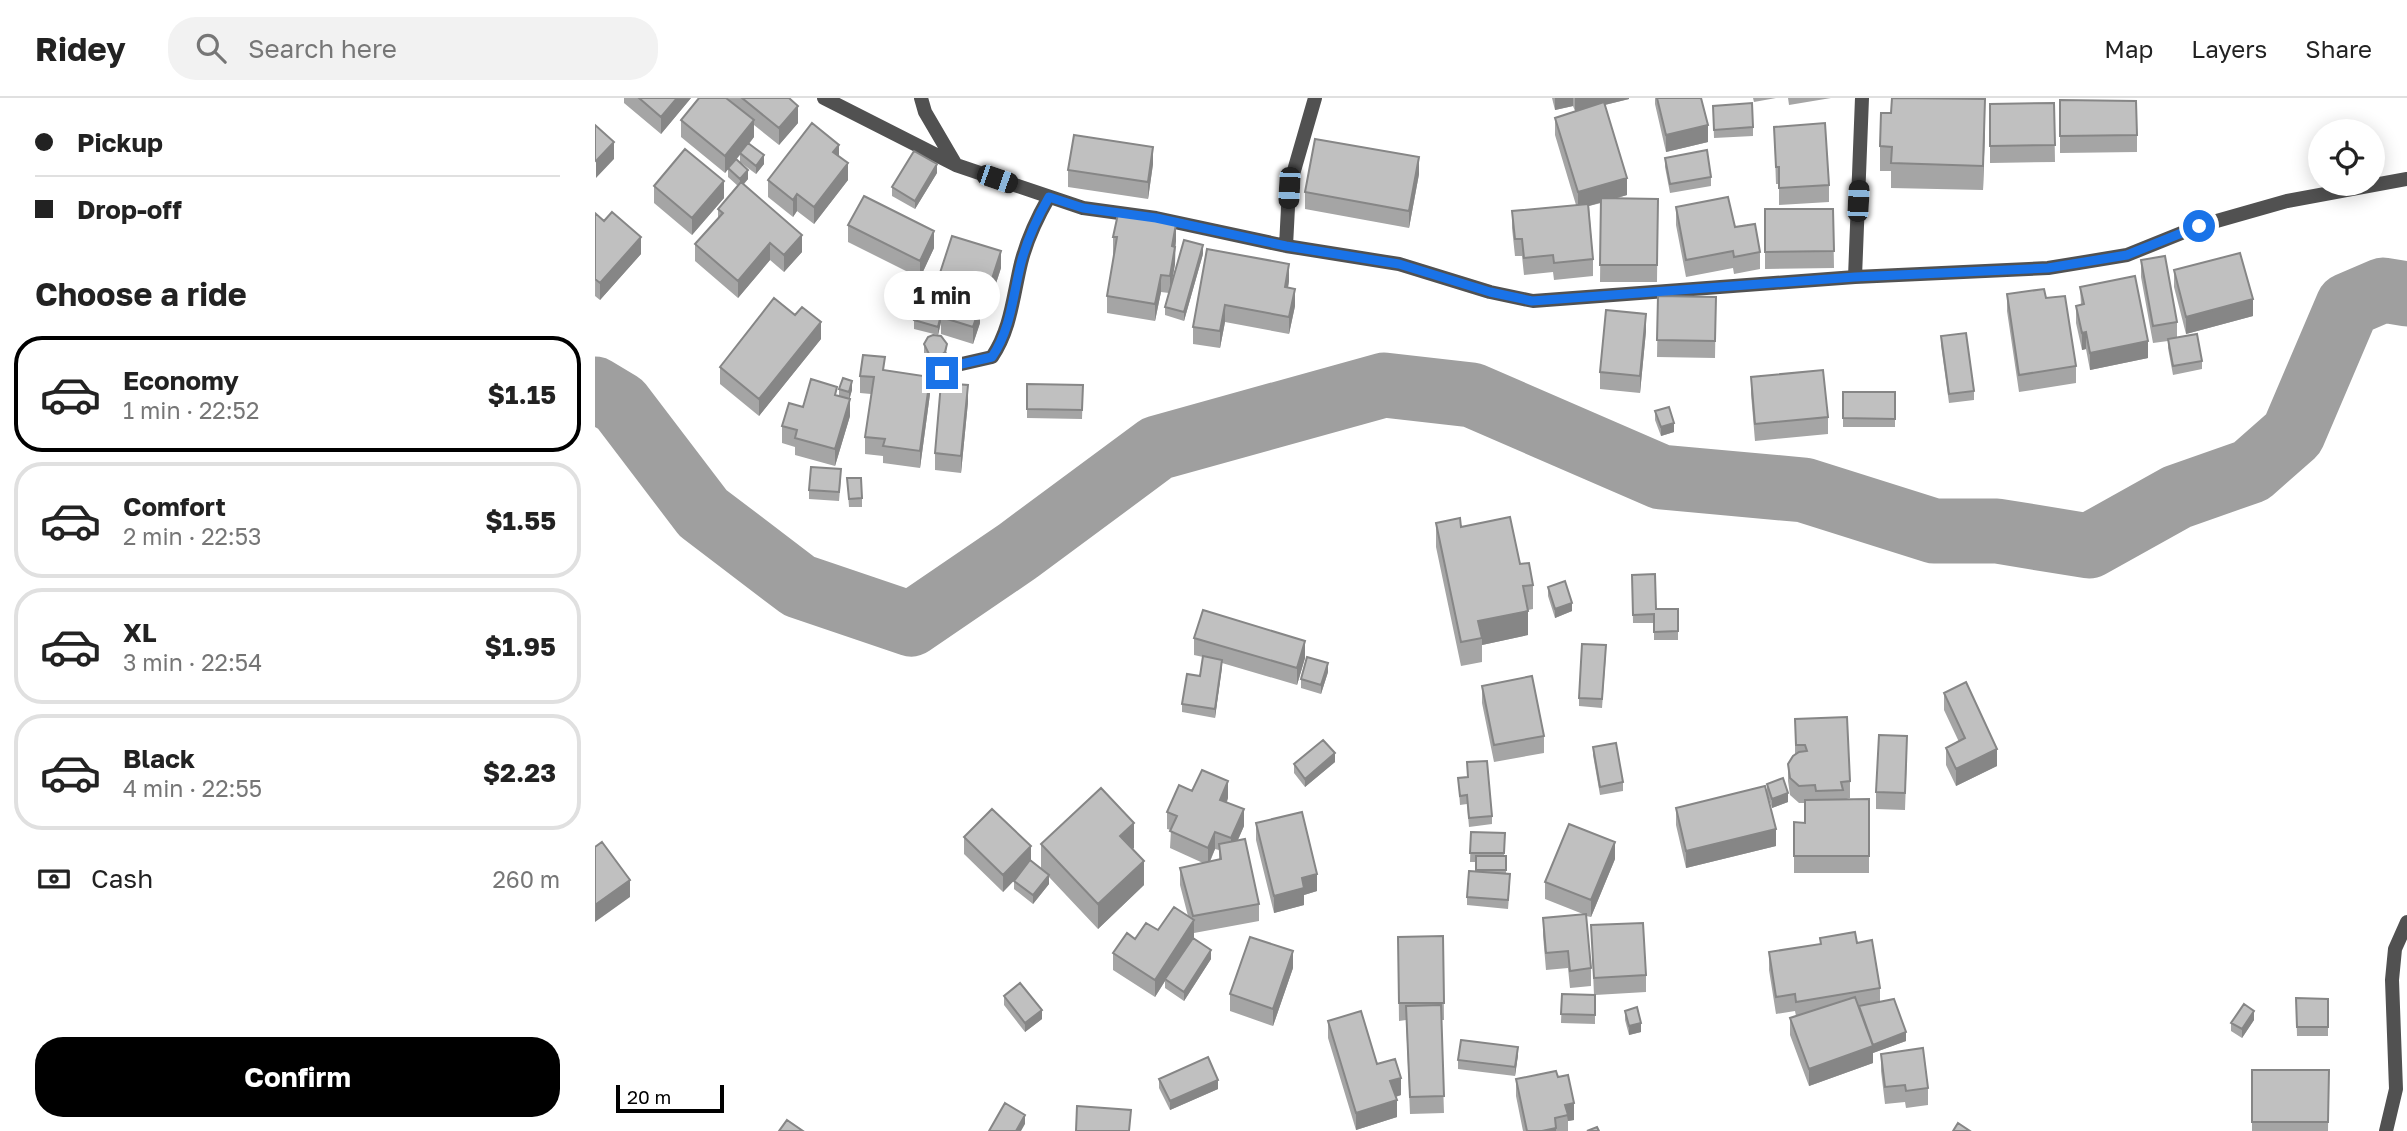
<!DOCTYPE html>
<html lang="en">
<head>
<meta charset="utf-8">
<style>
  body { margin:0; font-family:"Golos Text",sans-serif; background:#f2f2f2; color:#222; height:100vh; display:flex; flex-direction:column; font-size:26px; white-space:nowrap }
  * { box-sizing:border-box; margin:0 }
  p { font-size:23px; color:#767676 }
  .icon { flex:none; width:38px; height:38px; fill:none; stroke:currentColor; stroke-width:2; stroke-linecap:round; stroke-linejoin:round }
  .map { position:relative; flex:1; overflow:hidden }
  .details { display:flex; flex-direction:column; background:#fff; width:595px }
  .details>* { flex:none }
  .banner { display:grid; align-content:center; height:154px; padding:0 35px; background:#fff }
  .controls { position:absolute; left:1713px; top:21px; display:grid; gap:14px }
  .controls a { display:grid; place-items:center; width:77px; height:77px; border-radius:50%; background:#fff; box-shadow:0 4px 18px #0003; font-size:35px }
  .scale { position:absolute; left:21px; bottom:18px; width:108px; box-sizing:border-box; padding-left:7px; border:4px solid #000; border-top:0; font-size:19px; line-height:24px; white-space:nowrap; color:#000; -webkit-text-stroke:5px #fff; paint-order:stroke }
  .end { position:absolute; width:32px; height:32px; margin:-16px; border:9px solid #1a73e8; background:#fff; box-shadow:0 0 0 4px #fff }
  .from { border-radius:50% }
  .bubble { position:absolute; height:49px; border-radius:24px; background:#fff; box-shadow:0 4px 18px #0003; font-size:23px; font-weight:700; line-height:49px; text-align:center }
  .car { position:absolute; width:21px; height:42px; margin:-21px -10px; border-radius:9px; box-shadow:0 0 5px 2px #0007; background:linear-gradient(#222 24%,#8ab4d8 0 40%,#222 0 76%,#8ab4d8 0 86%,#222 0) }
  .banner b { display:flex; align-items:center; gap:24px; height:66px; font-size:26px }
  .banner b+b { border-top:2px solid #e0e0e0 }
  .banner i { width:18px; height:18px; background:#222 }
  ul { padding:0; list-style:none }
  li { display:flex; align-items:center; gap:21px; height:116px; margin:0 14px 10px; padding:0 21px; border:4px solid #e0e0e0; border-radius:28px }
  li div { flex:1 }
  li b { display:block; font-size:26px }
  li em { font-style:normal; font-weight:700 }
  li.active { border-color:#000 }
  li>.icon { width:63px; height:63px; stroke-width:1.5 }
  h2 { padding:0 35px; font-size:32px; line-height:84px }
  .pay { display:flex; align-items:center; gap:18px; height:77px; padding:0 35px; font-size:26px }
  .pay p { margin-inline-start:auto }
  .cta { display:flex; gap:14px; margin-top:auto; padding:14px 35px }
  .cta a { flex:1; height:80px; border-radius:28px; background:#000; color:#fff; font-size:28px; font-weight:700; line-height:80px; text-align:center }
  header { display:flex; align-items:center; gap:42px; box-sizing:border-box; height:98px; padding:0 35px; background:#fff; border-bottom:2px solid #e0e0e0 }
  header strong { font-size:33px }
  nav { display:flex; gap:38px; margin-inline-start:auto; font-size:24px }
  .search { width:490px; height:63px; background:#f2f2f2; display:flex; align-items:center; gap:18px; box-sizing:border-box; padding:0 24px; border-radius:28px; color:#767676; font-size:26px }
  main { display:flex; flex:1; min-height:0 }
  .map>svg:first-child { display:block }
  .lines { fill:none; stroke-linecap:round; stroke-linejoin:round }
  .river { stroke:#9f9f9f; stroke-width:65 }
  .street { stroke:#515151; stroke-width:14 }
  .wall { fill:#a5a5a5; fill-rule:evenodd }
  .shaded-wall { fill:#868686 }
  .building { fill:#c0c0c0; stroke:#868686; stroke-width:2 }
  .route { stroke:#1a73e8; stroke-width:9 }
</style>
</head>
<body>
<header>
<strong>Ridey</strong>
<div class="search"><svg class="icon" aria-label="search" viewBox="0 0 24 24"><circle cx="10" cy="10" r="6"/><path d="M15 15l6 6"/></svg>Search here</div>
<nav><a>Map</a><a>Layers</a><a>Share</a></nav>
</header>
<main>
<section class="details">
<div class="banner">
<b><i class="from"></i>Pickup</b>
<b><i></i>Drop-off</b>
</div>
<h2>Choose a ride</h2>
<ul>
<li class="active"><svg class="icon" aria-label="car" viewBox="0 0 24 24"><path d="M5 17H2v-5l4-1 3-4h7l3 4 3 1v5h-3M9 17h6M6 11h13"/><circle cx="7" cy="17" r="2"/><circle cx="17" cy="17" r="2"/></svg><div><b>Economy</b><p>1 min · 22:52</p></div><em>$1.15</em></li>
<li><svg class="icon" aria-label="car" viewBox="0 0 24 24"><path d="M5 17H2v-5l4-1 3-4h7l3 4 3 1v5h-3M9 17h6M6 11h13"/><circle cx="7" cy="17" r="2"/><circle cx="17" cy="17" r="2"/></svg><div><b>Comfort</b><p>2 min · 22:53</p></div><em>$1.55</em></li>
<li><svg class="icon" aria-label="car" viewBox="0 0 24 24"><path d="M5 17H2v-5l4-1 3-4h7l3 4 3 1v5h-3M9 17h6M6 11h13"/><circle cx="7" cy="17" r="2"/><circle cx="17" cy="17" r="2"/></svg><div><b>XL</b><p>3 min · 22:54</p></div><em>$1.95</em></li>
<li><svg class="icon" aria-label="car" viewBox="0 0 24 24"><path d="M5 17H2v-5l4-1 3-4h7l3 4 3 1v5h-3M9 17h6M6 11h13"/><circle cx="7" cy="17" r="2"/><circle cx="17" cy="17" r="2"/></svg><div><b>Black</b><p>4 min · 22:55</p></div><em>$2.23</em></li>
</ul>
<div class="pay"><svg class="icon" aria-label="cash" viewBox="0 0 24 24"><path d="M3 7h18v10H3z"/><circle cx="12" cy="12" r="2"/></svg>Cash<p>260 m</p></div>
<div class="cta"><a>Confirm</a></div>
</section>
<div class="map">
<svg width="1812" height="1033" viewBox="0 0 1812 1033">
  <rect width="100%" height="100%" fill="#fff"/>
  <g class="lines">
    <path class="river" d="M0 291 25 306 108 415 204 488 316 526 423 453 562 350 789 287 877 297 1066 379 1209 392 1339 433H1402L1494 448 1582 399 1656 373 1698 336 1753 207 1788 192 1812 196"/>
    <path class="street" d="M229 0 361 67 488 110 561 120 691 148 804 166 895 194 938 203 1260 179 1453 170 1532 157 1604 128 1692 103 1812 81
      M326 0 330 14 361 67
      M691 148 694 90 720 0
      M1260 179 1267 0
      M347 275 362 267 397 259C416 231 418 198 426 165 432 141 442 120 454 99
      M1791 1033 1801 991 1797 882 1800 851 1812 824"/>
  </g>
  <path class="wall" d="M29 0H96L66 36 29 5Z
    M104 0H194L203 25 184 47 159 27V39L154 46 169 66 161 76 145 64V57L130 75 86 39V22Z
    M957 0H1034V1L1010 7 1032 97 1019 101H1063L1062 184H1005L1006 105 994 108 998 161V178L959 182 958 174 929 177 927 158H920L917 130V113L981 107 960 37V20L980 13 978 8 960 12Z
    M1060 0H1106L1113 44 1071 54 1060 6Z
    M1158 0H1181L1159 4Z
    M1193 0H1236L1194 7Z
    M1465 2 1542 37V54L1465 55Z
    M1459 5 1460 64 1395 65V6Z
    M1118 8 1158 29V38L1119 40Z
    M1390 26 1388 92 1296 90V73H1285V48Z
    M1179 29 1234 87V104L1184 107V86H1181Z
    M244 59 253 82 219 126 202 113 198 119 173 99V82Z
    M1070 60 1116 79V88L1075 95 1070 69Z
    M558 66 553 101 473 89V72Z
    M133 70 153 81 149 86 207 154 189 174 175 162 143 200 100 163V146L123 120V111L143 88 133 79Z
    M342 75 320 111 297 98V89Z
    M824 76 814 130 710 111V94Z
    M59 88 129 100 97 137 59 105Z
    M1081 109 1140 129 1165 154V171L1139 176 1138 170 1091 179 1081 127Z
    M1170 111H1238L1239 170 1170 171Z
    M0 115 46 156 5 202 0 198Z
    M253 127 339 150 325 180 253 144Z
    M518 139 581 143 580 166 576 188 608 156 589 223 570 217V209L574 195 566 194 560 223 512 215V198L519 156H518Z
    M612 151 694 183 693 190 700 208 694 236 630 224 625 250 598 246V229Z
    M1546 162 1582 224V240L1607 263V271L1578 277 1573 250V243L1558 245 1546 179Z
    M406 170 391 216 385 214V225L378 246 346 236V224L343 237 319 231V222L344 189V178Z
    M1579 172 1658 218 1591 236 1579 189Z
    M1485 189 1553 260 1495 272 1491 251 1487 252 1481 225V208L1486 207Z
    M1412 196 1451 200 1481 268V285L1424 294 1412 213Z
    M1063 198 1121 199 1120 260 1062 259Z
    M1051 233 1045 295 1005 291V274Z
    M1346 238 1379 293V302L1354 305 1346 247Z
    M226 241 164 318 125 286V269Z
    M329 246 352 254 350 263 343 269 335 267 329 255Z
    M290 273 335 296 325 370 288 365V358L270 356V339L276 296 265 295V278Z
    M1156 279 1233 319V336L1160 343 1156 296Z
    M432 286 488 287 487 321 432 320Z
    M244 291 257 292 254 301 255 318 240 368 200 357V349L187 345V328L242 297 244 298Z
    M1248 294H1300V329H1248Z
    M373 304 366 375 340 372V355Z
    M1060 313 1079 334 1066 338 1060 322Z
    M246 380 244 403 214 401V392Z
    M252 380 267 400V409H254Z
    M841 425 866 429 925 466 938 487V511L933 512V537L887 547V564L866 568 841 449Z
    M1037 477 1061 511H1083V542H1059V525H1038Z
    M953 489 977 513 960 520 953 498Z
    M599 540 710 560 702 587 627 565 620 620 587 614V606L605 578 608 559 599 557Z
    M1011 556 1007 610 984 608V600Z
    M733 574 726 596 706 590V581Z
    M887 588 949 638V655L899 664 887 605Z
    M1349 595 1402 668 1361 688 1351 667V650L1364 644 1349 612Z
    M1200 621 1255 683V700L1248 702 1274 701V775H1199V724L1210 725V705H1204L1195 697 1193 683V666L1200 656Z
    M998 649 1028 684V693L1005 697 998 657Z
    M1312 655 1310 712 1281 711V694Z
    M740 664 710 689 699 675V666Z
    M872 664 897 718V726L874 729 872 706 865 707 863 680 872 679Z
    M1172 686 1193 704 1177 710 1173 698 1181 748 1091 770 1081 727V710L1172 694Z
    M597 693 633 700 632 704 649 728 643 742 664 806V823L599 835V840L616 861 589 903 570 890V883L560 899 518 872V855L540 841 593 818 585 787V770L608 765 575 750 576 732 572 731V714ZM620 751 624 752V762L615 764Z
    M661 725 722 793 709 797V807L679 815 661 742Z
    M876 734 910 735 909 758H911V776L915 785 913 811 872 807V799L881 774V764H875Z
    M369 739 436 762 446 771V746L539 750 537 751 549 787 503 831 454 779V786L438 806 419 791V783L425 776 408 794 369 756Z
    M1020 761 996 819 991 818 996 870V888L975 890 973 870 951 872 948 837V820L988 816 950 801V784Z
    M996 827 1051 877V894L1000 897V926L966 925 967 896 999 897Z
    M848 838 849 922H846L849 1015 815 1016 811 922 804 923 803 839Z
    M1225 840 1262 845 1285 890V904L1311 943 1278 955V965L1214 988 1195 937V920L1201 918 1200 913 1181 916 1174 872V854L1225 846Z
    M698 870 678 928 635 913V896Z
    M409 898 447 921 430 934 409 907Z
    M1701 900 1733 901V938H1702Z
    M1030 913 1046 934 1034 937 1030 922Z
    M1659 922 1647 940 1636 933V925Z
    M733 923 782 966 806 997 801 999 802 1019 761 1032 733 940Z
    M1286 956 1333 990V1007L1311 1010 1310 1004 1290 1006 1286 973Z
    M923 957 920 978 863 971V962Z
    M1657 972H1734L1733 1033H1657Z
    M963 979 979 1022 973 1023V1033H928L921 998V981Z
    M564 981 623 991 575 1012 564 990Z"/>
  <path class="shaded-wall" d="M82 0H96L66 36V19Z
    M960 0H978V8L960 12Z
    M980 0H1034V1L980 14Z
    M1390 1V26L1388 92V68Z
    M203 8V25L184 47V30Z
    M159 22V39L130 75V58Z
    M1113 27V44L1071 54V37Z
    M19 44V61L1 80V63Z
    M244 47V64L238 54Z
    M558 49V66L553 101V84Z
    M169 57V66L161 76V68Z
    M824 59V76L814 130V113Z
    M253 65V82L219 126V109Z
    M342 66V75L320 111V103Z
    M153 72V81L145 90V81Z
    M1032 80V97L983 111V94Z
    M129 83V100L97 137V120Z
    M202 96V113L198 119V102Z
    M581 126V143L577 165V148Z
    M339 133V150L325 180V163Z
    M207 137V154L189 174V157Z
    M46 139V156L5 202V185Z
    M175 145V162L143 200V183Z
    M608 147V156L589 223V214Z
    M580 149V166L575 195V178Z
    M406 153V170L391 216V199Z
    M694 166V183L690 206V189Z
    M566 177V194L560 223V206Z
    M700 191V208L694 236V219Z
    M352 192V200L346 219V224L343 237V229Z
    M1658 201V218L1591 236V219Z
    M630 207V224L625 250V233Z
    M385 208V225L378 246V229Z
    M1051 216V233L1045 295V278Z
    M226 224V241L164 318V301Z
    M1491 234V251L1487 252V235Z
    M1553 243V260L1495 272V255Z
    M352 246 350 263 343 269V260Z
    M335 279V296L325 370V353Z
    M257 283V292L254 303V294Z
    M373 287V304L366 375V358Z
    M255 301V318L240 368V351Z
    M1079 325V334L1066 338V329Z
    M977 505V513L960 520V511Z
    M933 513V537L887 547V540L883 523Z
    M710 543V560L702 587V570Z
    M627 562V570L620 620V611Z
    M733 565V574L726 596V587Z
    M1402 651V668L1361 688V671Z
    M740 655V664L710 689V681Z
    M633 683V700L625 719V702Z
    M1193 695V704L1177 710V701Z
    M649 711V728L636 757V740Z
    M539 725V750L525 762V738Z
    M1181 731V748L1091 770V753Z
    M620 734V751L613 767V750Z
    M1020 744V761L996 819V802Z
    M436 748V765L408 794V777Z
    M549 763V787L503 831V806Z
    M722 776V793L709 797V807L679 815V798L707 780Z
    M454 777V786L438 806V797Z
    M35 782V799L0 824V807Z
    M599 822V839L571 882 570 881V883L560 899V882Z
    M616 852V861L589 903V894Z
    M698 853V870L678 928V911Z
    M447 912V921L430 934V925Z
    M1659 913V922L1647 940V931Z
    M1046 925V934L1034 937V928Z
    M1311 934V943L1278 955V965L1214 988V971Z
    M923 949V957L920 978V969Z
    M806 980V997L795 1000V983Z
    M623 982V991L575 1012V1003Z
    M802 1002V1019L761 1032V1015Z
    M979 1005V1022L973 1023 970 1007Z
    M430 1017V1026L426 1033H421Z
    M961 1030V1033H947Z"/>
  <path class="building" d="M44 0H82L66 19Z
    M104 0H131L159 22 130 58 86 22Z
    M147 0H194L203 8 184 30Z
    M1062 0H1106L1113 27 1071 37Z
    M1297 0 1390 1 1388 68 1296 65 1297 49 1285 48 1286 15H1296Z
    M1465 2 1541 3 1542 37 1465 38Z
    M1009 4 1032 80 983 94 960 20Z
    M1157 5 1158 29 1119 32 1118 8Z
    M1459 5 1460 47 1395 48V6Z
    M217 25 244 47 238 54 253 65 219 109 202 96 198 102 173 82Z
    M1230 25 1234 87 1184 90V69H1181L1179 29Z
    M0 27 19 44 1 63 0 62Z
    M479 37 558 49 553 84 473 72Z
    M720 41 824 59 814 113 710 94Z
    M153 45 169 57 161 68 145 55Z
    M90 51 129 83 97 120 59 88Z
    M1112 52 1116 79 1075 86 1070 60Z
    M319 53 342 66 320 103 297 89Z
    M141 61 153 72 145 81 133 70Z
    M146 84 207 137 189 157 175 145 143 183 100 146 128 115 123 111Z
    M269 98 339 133 325 163 253 127Z
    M1133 99 1140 129 1160 126 1165 154 1139 159 1138 153 1091 162 1081 109Z
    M1006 100 1063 101 1062 167H1005Z
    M993 106 998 161 959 165 958 157 929 160 927 141H920L917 113Z
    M1170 111H1238L1239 153 1170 154Z
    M17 114 46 139 5 185 0 181V115L9 123Z
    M523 116 581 126 577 148 580 149 575 178 566 177 560 206 512 198 522 139H518Z
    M357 138 406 153 391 199 371 193 368 203 385 208 378 229 346 219 358 182 344 178Z
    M589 142 608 147 589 214 570 209Z
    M612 151 694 166 690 189 700 191 694 219 630 207 625 233 598 229Z
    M1645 155 1658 201 1591 219 1579 172Z
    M1570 158 1582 224 1558 228 1546 162Z
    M1540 178 1553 243 1495 255 1491 234 1487 235 1481 208 1489 206 1485 189Z
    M328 185 352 192 343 229 319 222Z
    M1449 191 1451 200 1470 198 1481 268 1424 277 1412 196Z
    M1063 198 1121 199 1120 243 1062 242Z
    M179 200 200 217 207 209 226 224 164 301 125 269Z
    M1011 212 1051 216 1045 278 1005 274Z
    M1371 235 1379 293 1354 296 1346 238Z
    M1602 236 1607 263 1578 268 1573 241Z
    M338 237 346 238 352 246 350 254 343 260 335 258 329 246 333 239Z
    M268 257 290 259 288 272 335 279 325 353 288 348 290 341 270 339 279 279 265 278Z
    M1228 272 1233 319 1160 326 1156 279Z
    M248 280 257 283 254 294 244 291Z
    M216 281 242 289 240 297 255 301 240 351 200 340 202 332 187 328 194 305 208 309Z
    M346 285 373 287 366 358 340 355Z
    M432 286 488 287 487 312 432 311Z
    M1248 294H1300V321L1248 320Z
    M1074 309 1079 325 1066 329 1060 313Z
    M216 369 246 371 244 394 214 392Z
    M252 380H266L267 400 254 401Z
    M915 419 925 466 934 465 938 487 928 488 933 513 883 523 887 540 866 544 841 425 865 420 866 429Z
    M1060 476 1061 511H1083V533L1059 534V516L1038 517 1037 477Z
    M970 483 977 505 960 511 953 489Z
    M608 512 710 543 702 570 599 540Z
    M987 546 1011 547 1007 601 984 600Z
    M608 558 627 562 620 611 587 606 592 576 605 578Z
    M712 559 733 565 726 587 706 581Z
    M937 578 949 638 899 647 887 588Z
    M1371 584 1402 651 1361 671 1351 650 1370 640 1349 595Z
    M1252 619 1255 683 1246 684 1248 692 1221 693 1220 687 1204 688 1195 680 1193 666 1198 658 1204 654 1212 653 1210 647H1201L1200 621Z
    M1284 637 1312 638 1310 695 1281 694Z
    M728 642 740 655 710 681 699 666Z
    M1021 645 1028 684 1005 689 998 649Z
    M892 663 897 718 874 720 872 697 865 698 863 680 873 679 872 664Z
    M607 672 633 683 625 702 649 711 636 740 620 734 613 750 575 733 582 718 572 714 584 687 597 693Z
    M1188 680 1193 695 1177 701 1172 686Z
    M1170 688 1181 731 1091 753 1081 710Z
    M506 690 539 725 525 738 549 763 503 806 446 746Z
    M1274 701V758H1199V724L1210 725V702Z
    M397 711 436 748 408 777 369 739Z
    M707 714 722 776 707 780 709 790 679 798 661 725Z
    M974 726 1020 744 996 802 950 784Z
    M876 734 910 735 909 755H875Z
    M650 741 664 806 598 818 585 770 626 761 624 746Z
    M7 744 35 782 0 807V749Z
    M881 758H911V772H881Z
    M435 762 454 777 438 797 419 783Z
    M874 773 915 776 913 802 872 799Z
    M579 809 599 822 560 882 518 855 532 835 540 841 551 825 563 832Z
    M991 816 996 870 975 873 973 853 951 855 948 820Z
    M1048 825 1051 877 999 880 996 827Z
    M1260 834 1262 845 1277 842 1285 890 1201 904 1200 896 1181 899 1174 854 1226 846 1225 840Z
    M848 838 849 905H804L803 839Z
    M655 839 698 853 678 911 635 896Z
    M598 840 616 852 589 894 570 881Z
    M425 885 447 912 430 925 409 898Z
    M967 896 1000 897V917L966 916Z
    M1260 899 1278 948 1214 971 1195 920Z
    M1701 900 1733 901V929H1702Z
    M1299 901 1311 934 1278 947 1264 908Z
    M1649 906 1659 913 1647 931 1636 925Z
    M846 907 849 998 815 999 811 908Z
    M1042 909 1046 925 1034 928 1030 913Z
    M766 913 782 966 800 961 806 980 795 983 802 1002 761 1015 733 923Z
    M866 942 923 949 920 969 863 962Z
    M1328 950 1333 990 1311 993 1310 987 1290 989 1286 956Z
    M613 959 623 982 575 1003 564 981Z
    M1657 972H1734L1733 1024H1657Z
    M961 973 963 979 973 977 979 1005 970 1007 973 1017 960 1020 961 1030 947 1033H932L921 981Z
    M410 1005 430 1017 421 1033H394Z
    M482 1008 536 1012 534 1033H481Z
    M192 1022 208 1033H184Z
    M1363 1025 1375 1033H1358Z
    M1002 1029 1004 1033H992Z"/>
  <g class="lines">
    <path class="route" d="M347 275 362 267 397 259C416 231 418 197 426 165 432 142 442 120 454 99L488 110 561 120 691 148 804 166 895 194 937 203 1260 179 1453 170 1532 157 1604 128"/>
  </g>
</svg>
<div class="controls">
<a><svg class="icon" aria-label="locate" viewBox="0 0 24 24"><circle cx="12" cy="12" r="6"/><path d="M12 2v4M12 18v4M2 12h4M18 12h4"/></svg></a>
</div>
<div class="scale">20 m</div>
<i class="end from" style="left:1604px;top:128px"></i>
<i class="end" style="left:347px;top:275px"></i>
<div class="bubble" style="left:289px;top:173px;width:116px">1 min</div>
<i class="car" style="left:402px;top:81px;rotate:109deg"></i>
<i class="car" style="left:694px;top:90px;rotate:183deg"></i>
<i class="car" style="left:1263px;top:103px;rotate:3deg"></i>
</div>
</main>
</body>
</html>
